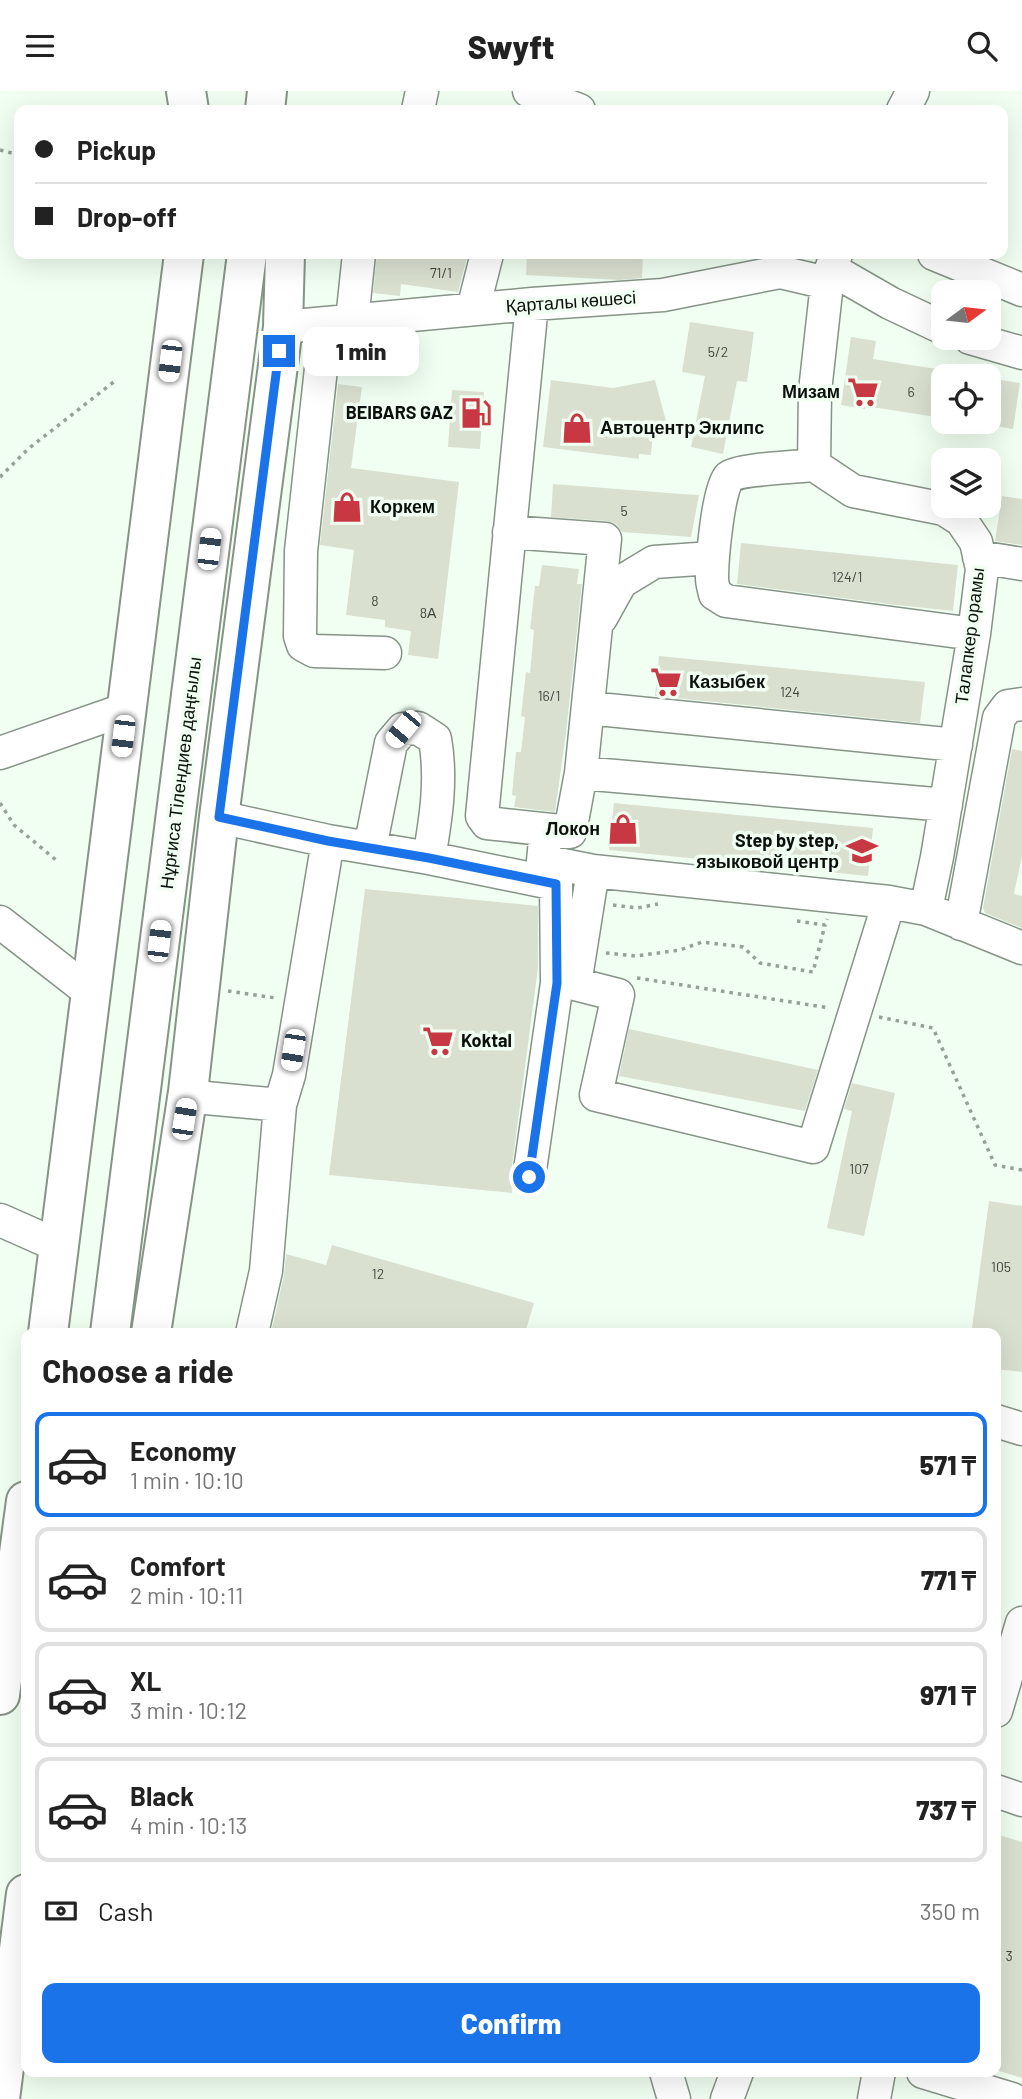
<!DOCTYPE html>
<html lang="en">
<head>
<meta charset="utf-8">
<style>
  body { margin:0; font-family:Barlow,sans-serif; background:#f2f2f2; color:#222; height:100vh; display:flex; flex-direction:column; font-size:26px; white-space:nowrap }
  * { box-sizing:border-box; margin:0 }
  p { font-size:23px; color:#767676 }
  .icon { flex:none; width:38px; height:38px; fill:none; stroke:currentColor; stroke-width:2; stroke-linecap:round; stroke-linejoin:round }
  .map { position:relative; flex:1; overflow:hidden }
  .drawer { position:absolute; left:21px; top:1237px; width:980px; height:749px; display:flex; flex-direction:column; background:#fff; border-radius:14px; box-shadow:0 7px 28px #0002 }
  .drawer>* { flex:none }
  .guide { position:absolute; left:14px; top:14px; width:994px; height:154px; border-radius:14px; box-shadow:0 7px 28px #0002; display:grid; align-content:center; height:154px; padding:0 21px; background:#fff }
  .needle { width:46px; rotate:75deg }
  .buttons { position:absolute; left:931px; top:189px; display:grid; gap:14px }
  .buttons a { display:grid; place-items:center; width:70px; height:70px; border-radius:14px; background:#fff; box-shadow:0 7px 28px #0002; font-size:35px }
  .end { position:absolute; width:32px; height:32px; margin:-16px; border:9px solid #1a73e8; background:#fff; box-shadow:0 0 0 4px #fff }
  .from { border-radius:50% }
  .bubble { position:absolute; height:49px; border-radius:14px; background:#fff; box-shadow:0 7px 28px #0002; font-size:23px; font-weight:800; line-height:49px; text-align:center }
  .car { position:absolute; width:21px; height:42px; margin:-21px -10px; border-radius:9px; box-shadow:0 0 5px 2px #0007; background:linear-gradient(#fff 24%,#345 0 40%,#fff 0 76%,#345 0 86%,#fff 0) }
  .guide b { display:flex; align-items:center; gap:24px; height:66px; font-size:26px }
  .guide b+b { border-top:2px solid #e0e0e0 }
  .guide i { width:18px; height:18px; background:#222 }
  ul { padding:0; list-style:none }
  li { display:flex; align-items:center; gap:21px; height:105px; margin:0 14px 10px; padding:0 7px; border:4px solid #e0e0e0; border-radius:14px }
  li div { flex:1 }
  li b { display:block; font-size:26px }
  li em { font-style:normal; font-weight:800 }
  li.active { border-color:#1a73e8 }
  li>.icon { width:63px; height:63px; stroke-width:1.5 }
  h2 { padding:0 21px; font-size:32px; line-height:84px }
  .pay { display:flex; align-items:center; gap:18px; height:77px; padding:0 21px; font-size:26px }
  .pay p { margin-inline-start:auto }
  .cta { display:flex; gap:14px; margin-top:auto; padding:14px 21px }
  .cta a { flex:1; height:80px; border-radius:14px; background:#1a73e8; color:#fff; font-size:28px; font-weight:800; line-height:80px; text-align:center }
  header { display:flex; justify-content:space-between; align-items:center; height:91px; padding:0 21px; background:#fff; font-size:32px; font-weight:800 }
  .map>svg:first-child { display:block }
  .building { fill:#dae0d0 }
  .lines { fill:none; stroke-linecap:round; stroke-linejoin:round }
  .minor-casing { stroke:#869387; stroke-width:35 }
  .major-casing { stroke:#869387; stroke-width:42 }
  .path { stroke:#95a096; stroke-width:3.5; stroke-dasharray:3.5 5; stroke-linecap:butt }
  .minor { stroke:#fff; stroke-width:32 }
  .major { stroke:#fff; stroke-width:38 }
  .route { stroke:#1a73e8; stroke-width:9 }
  .labels { text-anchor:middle; stroke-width:7; stroke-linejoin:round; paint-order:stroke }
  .number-label { font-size:14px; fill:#3f443d }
  .street-label { font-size:18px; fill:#0b100c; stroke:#f0fff2 }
  .poi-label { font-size:18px; font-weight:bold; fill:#0b100c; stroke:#f0fff2; text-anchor:end }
</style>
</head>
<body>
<header><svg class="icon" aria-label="menu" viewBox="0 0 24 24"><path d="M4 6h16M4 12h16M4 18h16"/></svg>Swyft<svg class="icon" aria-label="search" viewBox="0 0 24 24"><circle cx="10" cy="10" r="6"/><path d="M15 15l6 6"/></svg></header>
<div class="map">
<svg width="1022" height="2008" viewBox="0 0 1022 2008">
  <rect width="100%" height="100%" fill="#f0fff2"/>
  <path class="building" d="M377 163H468L458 201 401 193 400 205 373 202Z
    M527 163H643L642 187 619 189 526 184Z
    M690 231 754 241 747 291 737 290 723 363 691 356 705 285 682 281Z
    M851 246 876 250 873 268 943 279V327L865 315V318L841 314Z
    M989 287 1020 292 1013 338 989 334Z
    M551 289 613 297 655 289 667 334 653 341 651 364 639 363V368L543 356Z
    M338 293 362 296 351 377 459 391 438 568 408 564 411 540 385 536V529L346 524 354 459 320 454Z
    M452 299 484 301 480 358 448 356Z
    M553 393 682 403V405V403L699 404 691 446 622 441 616 433 607 430 551 426Z
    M1002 405 1022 408V454L995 450Z
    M741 452 958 474 953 520 888 513 737 493Z
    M542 474 579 478 577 493H582L566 642 555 721 514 716 516 705 512 704 516 661H521L525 626 521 625 526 581 530 582 534 539 530 538 535 495H539Z
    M659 565 925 591 920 632 655 605Z
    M1012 658 1022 660V765L1014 803 1022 805V837L985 822 983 817Z
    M614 712 873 737 868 785 609 759Z
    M365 798 538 815V877L511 1083 512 1102 329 1084Z
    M629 938 818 979 805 1020 619 985Z
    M852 992 895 1002 864 1145 827 1137 852 1020 844 1018Z
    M989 1110 1022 1115V1281L996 1278V1242H983V1239L972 1237Z
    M332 1154 534 1212 525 1242H271L284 1184 286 1163 326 1174Z
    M996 1743 1022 1751V1987L996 1979Z"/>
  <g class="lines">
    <defs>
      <path id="minor" d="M529 0 579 19
        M418 19 422 0
        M903 19 913 0
        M934 163 1022 199
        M831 178 890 212 943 237
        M827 192 815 300 814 374 853 400 944 418 961 429 976 451 982 478 974 543 937 766 926 818 1022 857
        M532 213 482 725 487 732 570 741 581 682
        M473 218 487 163
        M352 229 359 163
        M326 232 301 460 300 545 303 554 314 560 385 562
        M283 236 532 213 663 204 780 181 827 192 836 163
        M970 247 1022 262
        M814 374C799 376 738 378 729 386 718 397 712 470 712 487 712 493 714 498 715 503L726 510 974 543
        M509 441 605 448 581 682 946 714
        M979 466 1022 473
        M601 527 621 491 654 471 712 467
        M588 617 956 654
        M0 662 126 618
        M219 726 328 750 429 767 556 793 557 892 529 1086
        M546 739 543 770 593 780
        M370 757 391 652 403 638 418 637 435 648C442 688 436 727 429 767
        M889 811 813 1056 596 1004 618 904 575 893 593 780 889 811 926 818
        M0 831 91 902
        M961 833 999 627 1008 615 1022 613
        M188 1001 206 1007 280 1014 289 984 328 750
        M0 1129 59 1155
        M252 1242 266 1180 280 1014
        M996 1330 1022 1338
        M996 1620 1022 1532
        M996 1700 1022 1709
        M666 1981 674 2008
        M923 1981 1012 2008
        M727 2008 737 1981
        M874 2008 879 1981"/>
      <path id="major" d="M186 0 189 19
        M265 19 267 0
        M48 1242 184 163
        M110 1242 247 163
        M151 1242 188 1001 219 726 283 236 285 163
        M0 1604 26 1410
        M0 2008 26 1803"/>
    </defs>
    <use href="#minor" class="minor-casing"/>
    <use href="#major" class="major-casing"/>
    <path class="path" d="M0 59 19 64
      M0 386 28 358 115 290
      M0 712 14 734 56 769
      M613 814 637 817 658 813
      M797 830 825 834 827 828
      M606 862 636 865 680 859 702 851 743 856 760 872 813 881 825 834
      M637 887 830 917
      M228 900 276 907
      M879 926 933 937 995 1074 1022 1079"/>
    <use href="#minor" class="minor"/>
    <use href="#major" class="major"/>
  </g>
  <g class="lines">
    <path class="route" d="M279 260 219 726 328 750 429 767 556 793 557 892 529 1086"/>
  </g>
  <defs>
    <symbol id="supermarket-bare" viewBox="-9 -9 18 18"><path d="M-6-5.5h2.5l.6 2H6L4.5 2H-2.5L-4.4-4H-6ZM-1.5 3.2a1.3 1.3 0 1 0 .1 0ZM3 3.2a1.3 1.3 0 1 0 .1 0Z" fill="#c83842" stroke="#f0fff2" stroke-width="2.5" paint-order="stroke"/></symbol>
    <symbol id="fuel-bare" viewBox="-9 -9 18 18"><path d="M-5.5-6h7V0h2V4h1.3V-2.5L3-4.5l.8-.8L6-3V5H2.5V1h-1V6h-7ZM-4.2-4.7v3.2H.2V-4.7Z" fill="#c83842" stroke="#f0fff2" stroke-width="2.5" paint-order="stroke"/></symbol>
    <symbol id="shop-bare" viewBox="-9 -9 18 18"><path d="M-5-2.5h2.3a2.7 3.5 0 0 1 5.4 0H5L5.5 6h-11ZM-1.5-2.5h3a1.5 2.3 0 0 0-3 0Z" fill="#c83842" stroke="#f0fff2" stroke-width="2.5" paint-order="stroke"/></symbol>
    <symbol id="school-bare" viewBox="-9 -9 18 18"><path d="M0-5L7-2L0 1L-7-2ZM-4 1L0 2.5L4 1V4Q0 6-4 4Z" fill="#c83842" stroke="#f0fff2" stroke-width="2.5" paint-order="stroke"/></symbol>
  </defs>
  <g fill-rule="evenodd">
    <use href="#supermarket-bare" x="841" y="279" width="44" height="44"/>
    <use href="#fuel-bare" x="454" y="300" width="44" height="44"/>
    <use href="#shop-bare" x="555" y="315" width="44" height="44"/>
    <use href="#shop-bare" x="325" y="394" width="44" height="44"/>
    <use href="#supermarket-bare" x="644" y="569" width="44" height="44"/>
    <use href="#shop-bare" x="601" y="716" width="44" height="44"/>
    <use href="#school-bare" x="840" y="738" width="44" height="44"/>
    <use href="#supermarket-bare" x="416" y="928" width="44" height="44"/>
  </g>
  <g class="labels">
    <g class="number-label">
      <text x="441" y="187">71/1</text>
      <text x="718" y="266">5/2</text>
      <text x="911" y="306">6</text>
      <text x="624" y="425">5</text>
      <text x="847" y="491">124/1</text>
      <text x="375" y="515">8</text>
      <text x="428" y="527">8А</text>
      <text x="790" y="606">124</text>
      <text x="549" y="610">16/1</text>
      <text x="859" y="1083">107</text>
      <text x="1001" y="1181">105</text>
      <text x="378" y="1188">12</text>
      <text x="1009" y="1870">3</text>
    </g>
    <g class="street-label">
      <text transform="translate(571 211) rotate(-4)" y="6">Қарталы көшесі</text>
      <text transform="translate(970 545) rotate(-83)" y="6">Талапкер орамы</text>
      <text transform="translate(181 682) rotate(-83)" y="6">Нұрғиса Тілендиев даңғылы</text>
    </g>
    <g class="poi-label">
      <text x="840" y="307">Мизам</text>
      <text x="453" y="328">BEIBARS GAZ</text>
      <text x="600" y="343" text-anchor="start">Автоцентр Эклипс</text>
      <text x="370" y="422" text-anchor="start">Коркем</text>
      <text x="689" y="597" text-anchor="start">Казыбек</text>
      <text x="600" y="744">Локон</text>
      <text x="839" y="756">Step by step,<tspan x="839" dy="21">языковой центр</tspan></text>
      <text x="461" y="956" text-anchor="start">Koktal</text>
    </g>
  </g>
</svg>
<div class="buttons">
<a><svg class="needle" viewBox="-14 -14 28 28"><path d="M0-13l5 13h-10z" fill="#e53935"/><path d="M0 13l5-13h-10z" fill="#767676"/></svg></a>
<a><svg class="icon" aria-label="locate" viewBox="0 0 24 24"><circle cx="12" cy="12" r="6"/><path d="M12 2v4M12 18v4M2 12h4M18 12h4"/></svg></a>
<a><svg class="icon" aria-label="layers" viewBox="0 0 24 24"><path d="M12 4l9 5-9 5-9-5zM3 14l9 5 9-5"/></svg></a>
</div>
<i class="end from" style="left:529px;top:1086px"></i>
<i class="end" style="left:279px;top:260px"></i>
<div class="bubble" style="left:303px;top:236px;width:116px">1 min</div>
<i class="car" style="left:170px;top:270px;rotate:187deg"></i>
<i class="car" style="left:209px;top:458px;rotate:7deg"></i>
<i class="car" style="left:403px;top:638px;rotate:220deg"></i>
<i class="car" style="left:123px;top:645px;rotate:187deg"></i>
<i class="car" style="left:159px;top:850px;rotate:7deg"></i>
<i class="car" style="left:293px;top:959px;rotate:189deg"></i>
<i class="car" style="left:184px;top:1028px;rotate:9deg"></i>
<div class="guide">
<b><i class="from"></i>Pickup</b>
<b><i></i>Drop-off</b>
</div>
<section class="drawer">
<h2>Choose a ride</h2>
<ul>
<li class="active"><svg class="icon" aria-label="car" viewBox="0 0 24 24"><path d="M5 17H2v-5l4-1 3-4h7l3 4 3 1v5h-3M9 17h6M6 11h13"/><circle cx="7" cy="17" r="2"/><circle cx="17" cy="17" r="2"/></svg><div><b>Economy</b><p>1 min · 10:10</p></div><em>571 ₸</em></li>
<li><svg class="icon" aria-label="car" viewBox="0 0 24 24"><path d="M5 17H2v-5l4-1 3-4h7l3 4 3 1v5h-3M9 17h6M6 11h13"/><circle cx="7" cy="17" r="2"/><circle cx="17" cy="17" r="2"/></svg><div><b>Comfort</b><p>2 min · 10:11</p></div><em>771 ₸</em></li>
<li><svg class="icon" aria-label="car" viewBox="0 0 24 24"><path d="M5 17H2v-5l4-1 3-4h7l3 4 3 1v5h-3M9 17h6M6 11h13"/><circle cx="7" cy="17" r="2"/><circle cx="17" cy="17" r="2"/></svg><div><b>XL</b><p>3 min · 10:12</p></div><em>971 ₸</em></li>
<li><svg class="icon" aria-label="car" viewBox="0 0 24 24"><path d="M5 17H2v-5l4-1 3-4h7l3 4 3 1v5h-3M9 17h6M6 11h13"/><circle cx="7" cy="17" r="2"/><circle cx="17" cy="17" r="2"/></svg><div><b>Black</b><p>4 min · 10:13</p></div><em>737 ₸</em></li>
</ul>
<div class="pay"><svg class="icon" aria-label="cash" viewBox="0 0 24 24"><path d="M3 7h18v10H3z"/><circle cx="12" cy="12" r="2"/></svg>Cash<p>350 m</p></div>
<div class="cta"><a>Confirm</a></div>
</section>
</div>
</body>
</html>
